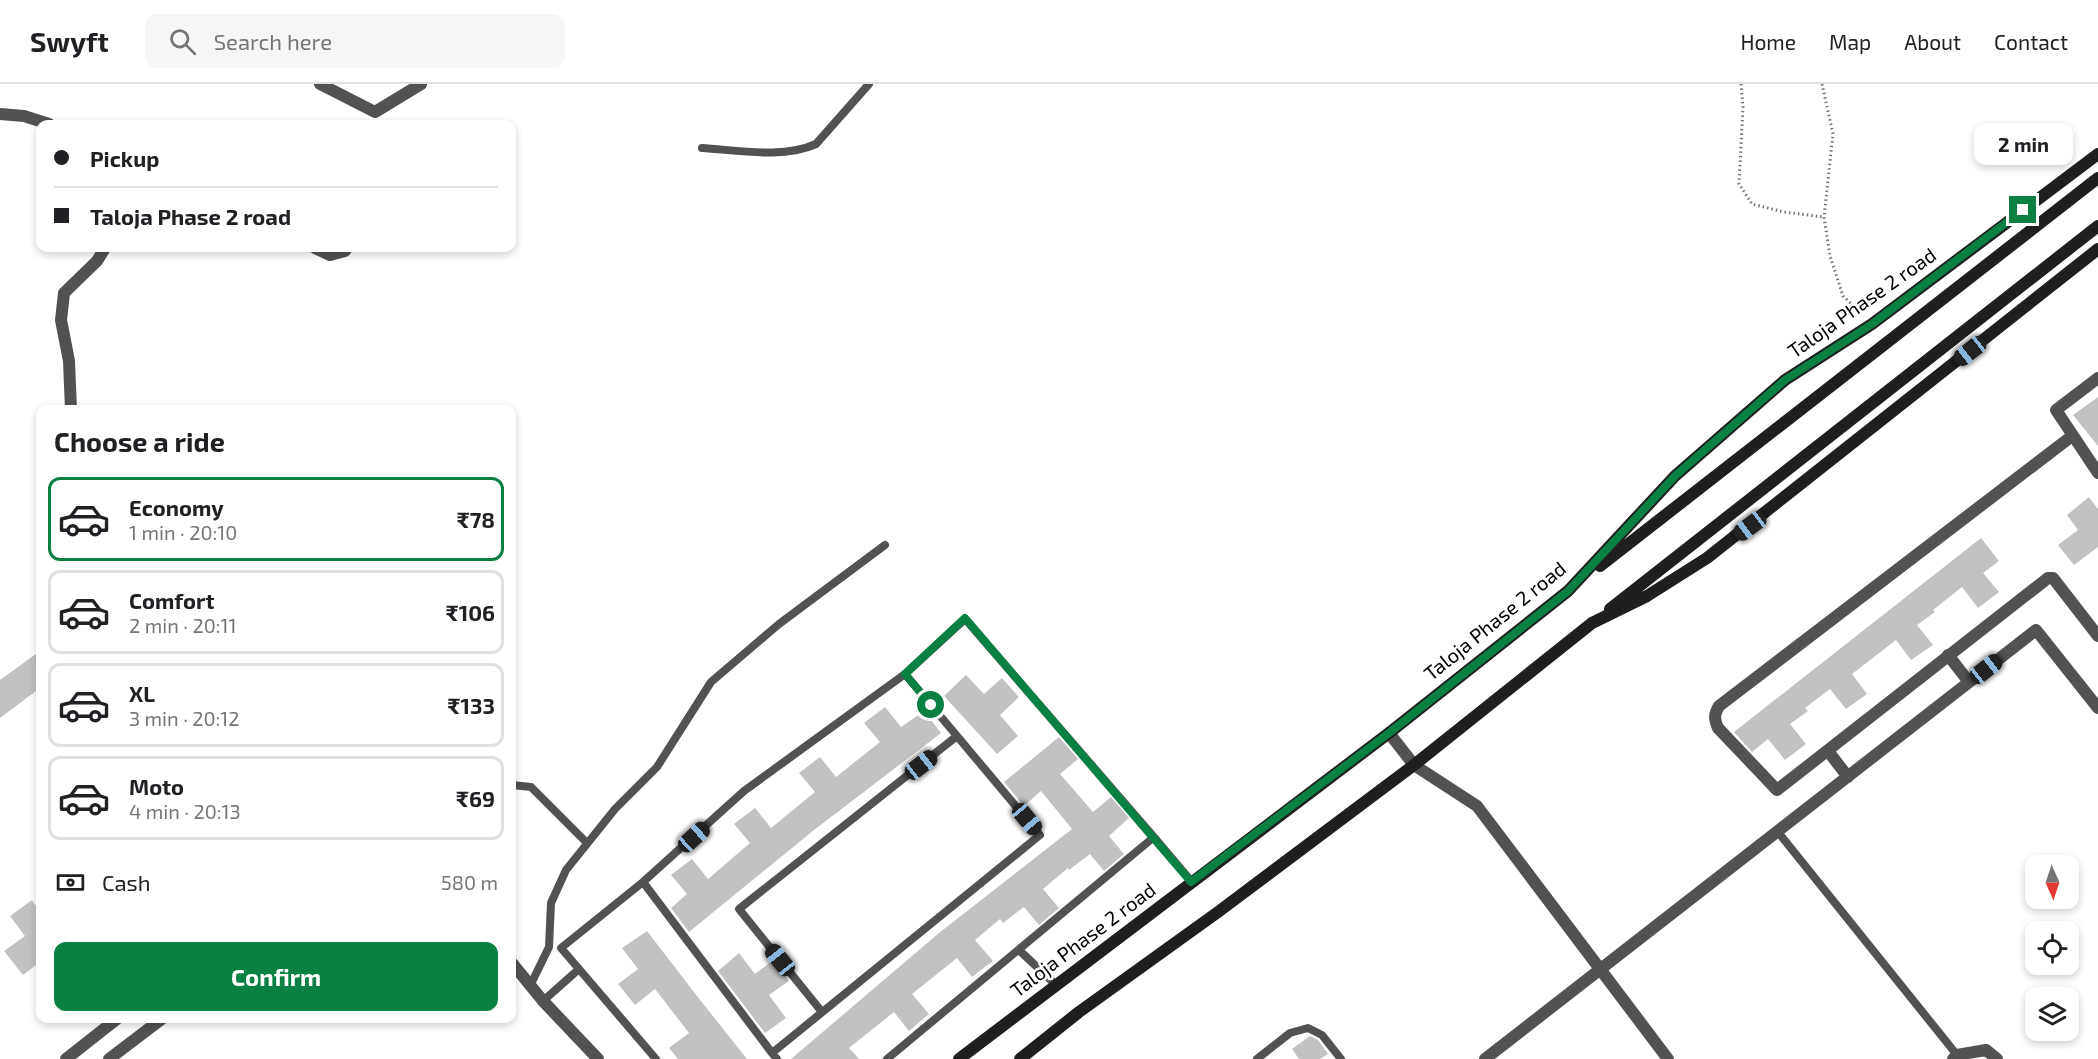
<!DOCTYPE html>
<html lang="en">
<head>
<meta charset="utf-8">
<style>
  body { margin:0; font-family:"Exo 2",sans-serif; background:#f6f6f6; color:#202124; height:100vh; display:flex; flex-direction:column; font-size:22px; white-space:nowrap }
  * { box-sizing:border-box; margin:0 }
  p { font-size:20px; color:#757577 }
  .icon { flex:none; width:33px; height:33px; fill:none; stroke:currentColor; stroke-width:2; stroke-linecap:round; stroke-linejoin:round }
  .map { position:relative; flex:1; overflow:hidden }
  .details { position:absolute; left:36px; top:321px; width:480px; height:618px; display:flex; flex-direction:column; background:#fff; border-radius:12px; box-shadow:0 3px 9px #0003 }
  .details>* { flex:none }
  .banner { position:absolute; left:36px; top:36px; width:480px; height:132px; border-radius:12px; box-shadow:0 3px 9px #0003; display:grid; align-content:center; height:132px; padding:0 18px; background:#fff }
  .needle { width:39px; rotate:177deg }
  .tools { position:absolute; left:2025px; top:771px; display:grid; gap:12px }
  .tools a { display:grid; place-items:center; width:54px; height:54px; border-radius:12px; background:#fff; box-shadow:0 3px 9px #0003; font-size:30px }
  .end { position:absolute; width:27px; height:27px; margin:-14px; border:8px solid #0b8043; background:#fff; box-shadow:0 0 0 3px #fff }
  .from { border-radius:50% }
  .bubble { position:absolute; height:42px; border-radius:12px; background:#fff; box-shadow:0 3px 9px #0003; font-size:20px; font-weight:700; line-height:42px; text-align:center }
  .car { position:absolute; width:18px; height:36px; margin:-18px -9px; border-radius:8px; box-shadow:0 0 4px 2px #0007; background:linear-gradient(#222 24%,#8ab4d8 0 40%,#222 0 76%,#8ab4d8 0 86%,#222 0) }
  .banner b { display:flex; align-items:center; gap:21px; height:57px; font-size:22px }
  .banner b+b { border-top:2px solid #e0e0e0 }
  .banner i { width:15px; height:15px; background:#202124 }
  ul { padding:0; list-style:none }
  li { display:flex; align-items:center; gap:18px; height:84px; margin:0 12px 9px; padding:0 6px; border:3px solid #e0e0e0; border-radius:12px }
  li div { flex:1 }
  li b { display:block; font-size:22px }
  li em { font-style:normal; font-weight:700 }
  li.active { border-color:#0b8043 }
  li>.icon { width:54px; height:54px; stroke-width:1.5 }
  h2 { padding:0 18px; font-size:27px; line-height:72px }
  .pay { display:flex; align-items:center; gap:15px; height:66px; padding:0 18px; font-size:22px }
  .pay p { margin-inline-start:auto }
  .primary-button { display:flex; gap:12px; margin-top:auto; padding:12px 18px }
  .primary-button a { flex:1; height:69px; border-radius:12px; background:#0b8043; color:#fff; font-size:24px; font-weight:700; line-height:69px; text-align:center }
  header { display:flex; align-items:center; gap:36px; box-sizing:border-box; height:84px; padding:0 30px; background:#fff; border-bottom:2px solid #e0e0e0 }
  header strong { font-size:28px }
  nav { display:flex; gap:33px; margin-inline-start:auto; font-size:21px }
  .search { width:420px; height:54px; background:#f6f6f6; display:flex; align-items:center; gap:15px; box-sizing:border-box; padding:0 21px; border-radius:12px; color:#757577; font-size:22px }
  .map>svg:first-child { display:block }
  .building { fill:#c2c2c2 }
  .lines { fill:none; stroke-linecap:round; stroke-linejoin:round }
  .path { stroke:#747474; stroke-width:3; stroke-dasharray:1.5 3; stroke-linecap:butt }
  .lane { stroke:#525252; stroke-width:8 }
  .street { stroke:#525252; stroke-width:12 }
  .secondary { stroke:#1f1f1f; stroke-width:12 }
  .route { stroke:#0b8043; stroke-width:8 }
  .labels { text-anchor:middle; stroke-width:5; stroke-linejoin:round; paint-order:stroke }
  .street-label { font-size:20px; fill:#000; stroke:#fff }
</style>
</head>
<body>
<header>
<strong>Swyft</strong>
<div class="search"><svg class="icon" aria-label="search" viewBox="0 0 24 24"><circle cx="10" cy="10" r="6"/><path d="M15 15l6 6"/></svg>Search here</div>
<nav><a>Home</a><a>Map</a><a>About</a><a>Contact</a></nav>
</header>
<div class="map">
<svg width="2098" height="975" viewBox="0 0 2098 975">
  <rect width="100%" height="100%" fill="#fff"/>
  <path class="building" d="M2098 313V362L2073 331Z
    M2089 413 2098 425V463L2074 481 2058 461 2078 446 2067 431Z
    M1981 454 1999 477 1983 489 1999 508 1978 524 1962 503 1933 526 1935 528 1917 541 1933 561 1911 576 1896 556 1852 590 1867 610 1846 625 1830 605 1805 624 1808 627 1790 640 1806 660 1785 676 1768 655 1752 668 1734 648Z
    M40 567V604L0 634V596Z
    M966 591 984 610 1002 594 1019 613 1000 631 1018 652 997 670 944 612Z
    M885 623 901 643 924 627 941 649 814 746 689 848 671 824 687 810 671 791 692 775 708 795 750 759 734 740 755 724 771 744 815 708 799 689 820 673 836 693 880 658 864 639Z
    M1059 653 1078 675 1060 690 1093 728 1111 713 1129 734 1109 752 1124 770 1104 787 1090 770 1069 786 1068 784 1043 805 1059 824 1039 841 1024 823 1003 839 1000 835 975 856 993 877 972 893 957 874 912 910 929 930 909 947 894 928 849 964 859 975H791L939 849 1072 745 1041 707 1024 722 1004 698Z
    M32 816 40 829V878L23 891 4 867 25 852 10 832Z
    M647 847 697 912 747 975H678L669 964 689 949 655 905 635 921 618 900 638 885 622 864Z
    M739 869 755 890 772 877 789 897 769 911 786 934 765 949 718 887Z
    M1310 952 1318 956 1328 970 1320 975H1299L1292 965Z"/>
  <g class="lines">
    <path class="path" d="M1741 0 1743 23 1739 100 1752 120 1784 128 1824 133
      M1822 0 1833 50 1824 133 1830 172 1843 212 1861 229"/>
    <path class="lane" d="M702 64C737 66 783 75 816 60L869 0
      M512 701 531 703 587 759
      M1778 748 1957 971
      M1154 753 1192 798
      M643 798 561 864 656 975
      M1019 866 1055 900
      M530 902 549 863 551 819 566 786 615 725 657 683 711 598 779 540 885 461
      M543 917 579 885
      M822 928 739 825 957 652
      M772 969 1040 751 905 590 744 707 643 798 772 969 777 975
      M887 975 1154 753 965 535 905 590
      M1257 975 1290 949 1308 944 1322 951 1341 975"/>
    <path class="street" d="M320 0 375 28 421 0
      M0 30 24 32 49 40
      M315 164 330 171 345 167 347 164
      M2098 294 2056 326 2098 389
      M71 326 69 277 61 236 64 209 97 177 105 164
      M2072 352 1719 622C1714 630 1714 635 1718 644L1777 706 2048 494H2053L2098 552
      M1948 571 1969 598
      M1389 649 1414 681 1477 722 1668 975
      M1828 667 1848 693
      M512 879 543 917 598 975
      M66 975 118 934
      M109 975 163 934
      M1485 975 2036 546 2098 624
      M1953 975 1957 971 1986 966 1997 975"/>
    <path class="secondary" d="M1600 482 2098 94
      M1610 525 2098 142
      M959 975 1389 649 1568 507 1675 392 1785 296 1872 240 2098 70
      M1020 975 1079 928 1218 828 1414 681 1592 539 1647 512 1707 474 2098 165"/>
  </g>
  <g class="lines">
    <path class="route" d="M931 621 905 590 965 534 1191 798 1389 649 1568 507 1675 392 1785 296 1872 240 2023 126"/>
  </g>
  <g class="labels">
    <g class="street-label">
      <text transform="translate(1862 219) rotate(-35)" y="7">Taloja Phase 2 road</text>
      <text transform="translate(1495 537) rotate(-39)" y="7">Taloja Phase 2 road</text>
      <text transform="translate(1083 856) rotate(-37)" y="7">Taloja Phase 2 road</text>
    </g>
  </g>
</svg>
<div class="tools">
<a><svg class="needle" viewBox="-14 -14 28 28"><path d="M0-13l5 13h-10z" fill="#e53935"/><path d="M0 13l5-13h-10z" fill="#757577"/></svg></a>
<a><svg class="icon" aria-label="locate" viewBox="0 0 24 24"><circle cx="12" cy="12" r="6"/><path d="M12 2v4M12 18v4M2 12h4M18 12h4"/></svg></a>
<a><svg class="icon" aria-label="layers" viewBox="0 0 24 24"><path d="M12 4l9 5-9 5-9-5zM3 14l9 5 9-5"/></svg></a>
</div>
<i class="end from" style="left:931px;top:621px"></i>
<i class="end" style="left:2023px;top:126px"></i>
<div class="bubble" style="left:1974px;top:39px;width:99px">2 min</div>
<i class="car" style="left:1970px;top:267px;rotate:232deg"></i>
<i class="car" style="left:1750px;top:442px;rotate:233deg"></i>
<i class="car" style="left:1986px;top:585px;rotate:52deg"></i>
<i class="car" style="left:921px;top:681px;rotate:52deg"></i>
<i class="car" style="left:1027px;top:735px;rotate:140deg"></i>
<i class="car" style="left:694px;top:753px;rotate:48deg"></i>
<i class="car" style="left:780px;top:876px;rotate:321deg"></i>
<div class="banner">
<b><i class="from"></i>Pickup</b>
<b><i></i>Taloja Phase 2 road</b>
</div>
<section class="details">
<h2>Choose a ride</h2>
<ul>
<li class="active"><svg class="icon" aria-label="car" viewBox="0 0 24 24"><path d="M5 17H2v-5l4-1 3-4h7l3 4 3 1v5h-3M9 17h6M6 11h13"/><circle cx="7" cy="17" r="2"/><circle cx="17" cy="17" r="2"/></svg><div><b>Economy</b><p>1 min · 20:10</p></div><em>₹78</em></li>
<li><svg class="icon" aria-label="car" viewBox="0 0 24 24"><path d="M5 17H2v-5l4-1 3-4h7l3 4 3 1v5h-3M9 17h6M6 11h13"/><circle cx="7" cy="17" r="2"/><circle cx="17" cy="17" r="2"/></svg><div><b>Comfort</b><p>2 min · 20:11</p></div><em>₹106</em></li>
<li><svg class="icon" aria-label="car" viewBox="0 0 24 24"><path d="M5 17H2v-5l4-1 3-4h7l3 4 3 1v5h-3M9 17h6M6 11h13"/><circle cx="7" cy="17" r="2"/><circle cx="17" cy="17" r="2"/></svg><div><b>XL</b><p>3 min · 20:12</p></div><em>₹133</em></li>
<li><svg class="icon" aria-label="car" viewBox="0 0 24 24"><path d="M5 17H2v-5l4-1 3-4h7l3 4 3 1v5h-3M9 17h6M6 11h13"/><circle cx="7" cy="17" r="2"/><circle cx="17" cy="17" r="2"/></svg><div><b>Moto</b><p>4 min · 20:13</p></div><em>₹69</em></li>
</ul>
<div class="pay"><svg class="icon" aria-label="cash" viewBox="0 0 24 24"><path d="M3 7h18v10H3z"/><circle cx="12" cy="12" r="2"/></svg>Cash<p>580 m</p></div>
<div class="primary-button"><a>Confirm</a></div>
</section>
</div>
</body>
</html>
